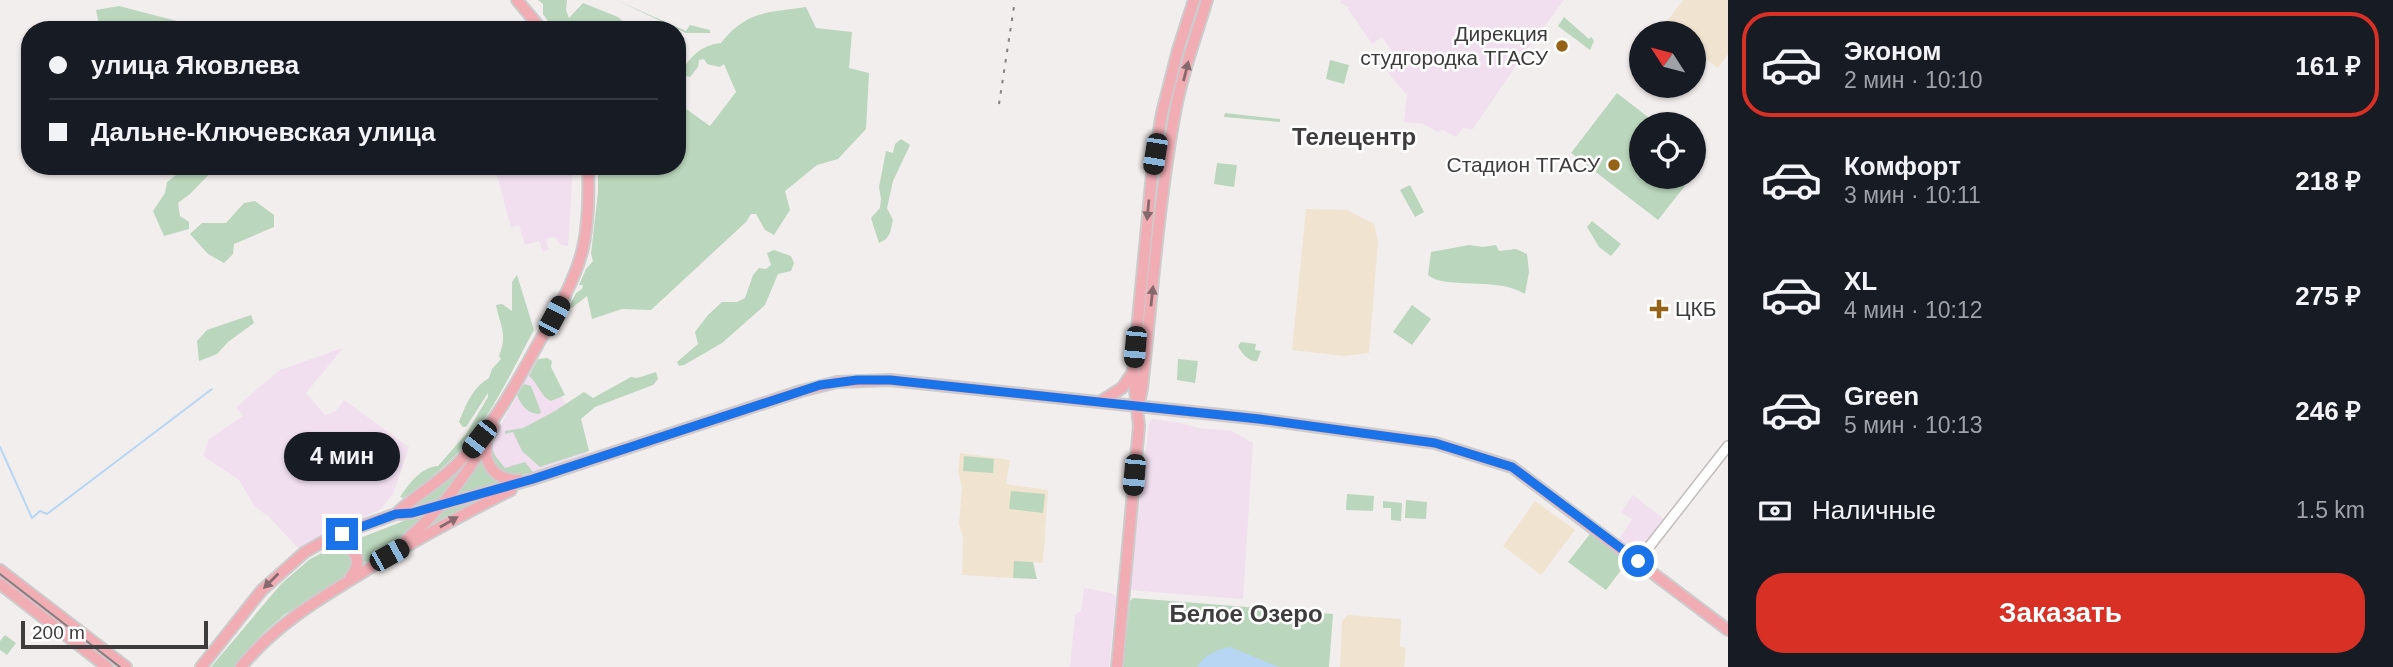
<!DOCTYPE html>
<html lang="ru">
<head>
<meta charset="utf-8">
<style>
  body { margin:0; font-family:Helvetica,sans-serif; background:#20242c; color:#f1f3f6; height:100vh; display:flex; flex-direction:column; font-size:26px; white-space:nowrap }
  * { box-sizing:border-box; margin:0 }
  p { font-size:23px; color:#9ea1a6 }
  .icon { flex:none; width:38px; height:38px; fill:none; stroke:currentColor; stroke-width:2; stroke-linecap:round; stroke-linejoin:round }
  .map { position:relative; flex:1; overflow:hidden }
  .side { display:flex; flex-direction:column; background:#171b24; width:665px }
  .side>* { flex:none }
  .hud { position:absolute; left:21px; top:21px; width:665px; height:154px; border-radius:28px; box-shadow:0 2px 5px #0004; display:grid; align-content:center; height:154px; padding:0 28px; background:#171b24 }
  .needle { width:46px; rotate:306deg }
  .fabs { position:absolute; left:1629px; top:21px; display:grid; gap:14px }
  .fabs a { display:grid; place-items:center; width:77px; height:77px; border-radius:50%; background:#171b24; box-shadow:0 2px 5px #0004; font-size:35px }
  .scale { position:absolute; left:21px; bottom:18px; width:187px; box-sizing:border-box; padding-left:7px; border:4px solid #3e3c3c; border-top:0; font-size:19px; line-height:24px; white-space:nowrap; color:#3e3c3c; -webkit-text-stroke:5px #fff; paint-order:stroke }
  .end { position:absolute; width:32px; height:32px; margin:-16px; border:9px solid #1a73e8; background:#fff; box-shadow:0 0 0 4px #fff }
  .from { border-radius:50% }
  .bubble { position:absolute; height:49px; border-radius:24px; background:#171b24; box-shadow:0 2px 5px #0004; font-size:23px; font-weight:700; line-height:49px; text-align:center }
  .car { position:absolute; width:21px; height:42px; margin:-21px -10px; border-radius:9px; box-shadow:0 0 5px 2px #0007; background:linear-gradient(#222 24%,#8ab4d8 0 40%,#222 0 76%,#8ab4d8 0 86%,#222 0) }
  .hud b { display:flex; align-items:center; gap:24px; height:66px; font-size:26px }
  .hud b+b { border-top:2px solid #363941 }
  .hud i { width:18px; height:18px; background:#f1f3f6 }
  ul { padding:12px 0 0; list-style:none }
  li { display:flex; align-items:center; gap:21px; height:105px; margin:0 14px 10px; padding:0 14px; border:4px solid transparent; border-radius:28px }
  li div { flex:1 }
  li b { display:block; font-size:26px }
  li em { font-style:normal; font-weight:700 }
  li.on { border-color:#d93025 }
  li>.icon { width:63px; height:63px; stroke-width:1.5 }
  .pay { display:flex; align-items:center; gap:18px; height:77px; padding:0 28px; font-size:26px }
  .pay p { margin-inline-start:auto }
  .cta { display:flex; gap:14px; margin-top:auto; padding:14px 28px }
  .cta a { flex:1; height:80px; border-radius:28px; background:#d93025; color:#fff; font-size:28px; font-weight:700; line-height:80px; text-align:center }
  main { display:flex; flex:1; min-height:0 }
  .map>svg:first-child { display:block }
  .commercial { fill:#f1dff0 }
  .education { fill:#f0e4d0 }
  .green { fill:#bad6bc }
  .water { fill:#b7d6f4 }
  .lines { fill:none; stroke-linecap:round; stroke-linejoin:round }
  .stream { stroke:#b7d6f4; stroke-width:2 }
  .minor-casing { stroke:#c1bdbc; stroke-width:12 }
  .major-casing { stroke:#cdcccc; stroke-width:14 }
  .minor { stroke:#fff; stroke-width:9 }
  .major { stroke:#f1acb4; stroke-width:10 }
  .tram { stroke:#848181; stroke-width:2 }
  .rail { stroke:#848181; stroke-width:2; stroke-dasharray:3.5 7; stroke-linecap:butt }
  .oneway { fill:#86696c }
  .route { stroke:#1a73e8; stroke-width:9 }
  .poi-dot { fill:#956315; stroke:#fff; stroke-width:2.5 }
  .labels { text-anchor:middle; stroke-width:5; stroke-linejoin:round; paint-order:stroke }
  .poi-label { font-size:21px; fill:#3e3c3c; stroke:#fff; text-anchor:end }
  .quarter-label { font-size:24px; font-weight:bold; fill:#3e3c3c; stroke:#fff }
</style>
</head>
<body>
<main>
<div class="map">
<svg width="1728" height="667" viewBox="0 0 1728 667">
  <rect width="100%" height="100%" fill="#f2eeed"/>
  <path class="commercial" d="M1341 0H1564L1525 52 1473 129 1463 128 1456 137 1443 130 1438 132 1423 124 1404 122 1407 95 1388 73 1399 61 1382 37 1372 44 1348 9 1349 7 1340 3Z
    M501 166H573L568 246 561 245 555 237 548 238 546 242 549 249 543 252 539 241 525 245 519 225 511 227 495 168Z
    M343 348 306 393 325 415 336 411 344 400 409 447 393 494 381 509 299 549 268 516 255 507 239 480 203 456 209 439 243 416 236 407 280 370Z
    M538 359 565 403 588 455 518 476 493 467 490 444Z
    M1152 419 1181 423 1198 428 1232 431 1253 443 1243 599 1129 590 1149 424Z
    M1633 495 1664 519 1641 548 1634 550 1619 540 1632 519 1621 512Z
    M1084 588 1111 593 1116 597 1109 667H1070L1075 615 1081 611Z"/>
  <path class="education" d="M1683 0H1728V54L1718 68 1694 50V33H1670L1662 28Z
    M1306 209 1347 210 1374 224 1378 241 1369 353 1344 356 1292 350Z
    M960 453 1010 460 1006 484 1048 490 1043 563 1015 561 1013 578 962 575 963 537 959 524 962 487 958 472Z
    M1535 501 1575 530 1541 575 1503 546Z
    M1347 615 1401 619 1400 647 1406 648 1404 667H1340L1342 621Z"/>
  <path class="green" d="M538 0H567L566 10 569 18 583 3 618 17 632 30H554L543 14V4Z
    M616 0 686 31 690 25 710 30V33H686Z
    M119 6 177 21 176 30H100L96 10Z
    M806 7 816 28 852 32 849 68 869 73 866 129 838 159 817 165 785 191 790 210 774 235 765 230 756 214H751L746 222 651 310 622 309 592 319 587 296 573 307 568 309 576 293 582 289 583 285H579L586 269 593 261 591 254 598 192V166H677V100L682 106 710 126 736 92 724 64 720 67 707 64 704 59 699 60 698 67 690 77 680 75C689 57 701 45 721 43 747 10 768 13 806 7Z
    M1564 17 1589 39 1591 37 1594 41 1590 50 1558 26Z
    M1330 60 1349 65 1344 84 1326 79Z
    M1617 93 1657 124H1642V177H1692L1658 220 1571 153Z
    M1225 113 1280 119V122L1224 117Z
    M901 139 910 145 893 181 887 208 893 220 890 233 886 239 879 243 871 218 880 208 881 199 879 187 886 151 893 153 895 144Z
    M1217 163 1237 165 1234 187 1214 184Z
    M188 166H217L190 194 178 203 180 216 189 222V229L164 236 153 211 165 193 167 182Z
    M1410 185 1424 212 1415 217 1400 190Z
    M255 201 274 215V227L234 244 233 254 224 263 208 254 190 234 202 223H226L244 203Z
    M1592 221 1621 244 1611 256 1599 247 1587 227Z
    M1469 245 1483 247 1496 245 1499 251 1516 249 1527 254 1529 272 1525 294C1496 276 1445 290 1428 275L1431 252Z
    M774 250 791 256 794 263 791 271 778 274 765 305 722 343 684 365 679 366 677 362 698 344 695 332 708 315 722 302H737L745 298 753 275 759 268 766 269 771 265 767 253Z
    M517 275 534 330C514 366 497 405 471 437 453 461 427 482 403 498L400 497C409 484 421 467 438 466L466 434 488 397V393L466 427H463L459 422C466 405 472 388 489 378L492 369 501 359 499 356C508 333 500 326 496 305L502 304 512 311V282Z
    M1412 305 1431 319 1412 345 1393 332Z
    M251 315 254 323 228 342 217 354 199 361 197 341 207 330Z
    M1241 342 1256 344 1255 350 1261 351 1257 361C1250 363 1241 353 1238 346Z
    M547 358 552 361 551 367 565 395 551 401C541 397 538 383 529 376L538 359Z
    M1178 359 1198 361 1195 383 1177 380Z
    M656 372 658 379 653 385 595 407 581 419 589 451 540 467 522 451 513 432 505 434V431L523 428 555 411 584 392 593 398 631 377 637 378Z
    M524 384 531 386 541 412 539 414C528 414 521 405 517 395Z
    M484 439 440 499 403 511C435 492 459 467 484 439Z
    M490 444 496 457 505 468 525 462 533 472 518 476H505L490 462Z
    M964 456 994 459 993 473 963 471Z
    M481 458 487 472 500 482 455 495Z
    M499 491 431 527 421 531 443 509Z
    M1011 491 1045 494 1043 513 1009 509Z
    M1347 494 1374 496 1373 511 1346 510Z
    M1406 500 1427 502 1426 519 1405 518Z
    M1383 501 1402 503 1401 521 1391 520V508H1383Z
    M429 511 395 543 367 563 361 561 358 549 350 542Z
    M1590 534 1628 561 1606 590 1568 562Z
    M334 547 345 548 353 562 348 574 284 615 262 634 234 667H211L281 584 310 559Z
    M1014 561 1033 562 1037 579 1013 578Z
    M1133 598 1333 614 1329 667H1123L1130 601Z
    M5 635 16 643 7 655 0 650V641Z"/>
  <path class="water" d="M1230 647 1279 667H1197C1205 655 1215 650 1230 647Z"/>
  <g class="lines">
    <path class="stream" d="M0 447 32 518 40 511 47 514 212 389"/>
    <defs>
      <path id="minor" d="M1638 561 1728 446"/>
      <path id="major" d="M517 0 542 30
        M1100 402 1122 388 1133 372
        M1139 403 1142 388C1152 298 1158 207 1174 118 1181 78 1195 39 1207 0
        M486 445C484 466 497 481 519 480
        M396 514C415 495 439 483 458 463 492 428 515 386 538 344 555 314 573 285 582 252 589 224 589 194 588 166
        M406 540C443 509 471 469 494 427
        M328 541C349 544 368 556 350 578
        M0 570 126 667
        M0 584 107 667
        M201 667 262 590 305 552 326 540 359 527 396 514 412 513 533 479 801 391 837 382 890 380 1259 419 1435 443 1512 467 1728 630
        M241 667C274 626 316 601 360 574 409 543 460 516 511 490
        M1117 667 1139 426 1133 372 1152 174 1162 113 1178 50 1194 0"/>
    </defs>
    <use href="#minor" class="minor-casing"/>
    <use href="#major" class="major-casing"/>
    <use href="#minor" class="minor"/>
    <use href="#major" class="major"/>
    <path class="tram" d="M0 574 120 667"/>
    <path class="rail" d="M999 104 1015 0"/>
  </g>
  <defs><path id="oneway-solid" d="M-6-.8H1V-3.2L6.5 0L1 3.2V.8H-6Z" transform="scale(1.75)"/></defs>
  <g class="oneway">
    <use href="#oneway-solid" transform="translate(1186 71) rotate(-76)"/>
    <use href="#oneway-solid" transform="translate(1148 210) rotate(95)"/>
    <use href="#oneway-solid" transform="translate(1152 296) rotate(-84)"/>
    <use href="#oneway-solid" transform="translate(449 522) rotate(-30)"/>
    <use href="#oneway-solid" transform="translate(271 581) rotate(135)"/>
  </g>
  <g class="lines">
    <path class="route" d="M342 534 396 514 412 513 533 479 820 385 857 380H890L1259 419 1435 443 1512 467 1638 561"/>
  </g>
  <g class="poi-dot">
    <circle cx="1562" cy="46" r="7"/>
    <circle cx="1614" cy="165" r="7"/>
    <path d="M1655.5 298.5h7v7h7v7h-7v7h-7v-7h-7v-7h7z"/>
  </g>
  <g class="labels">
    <g class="poi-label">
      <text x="1548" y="41">Дирекция<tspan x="1548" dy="24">студгородка ТГАСУ</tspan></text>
      <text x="1600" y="172">Стадион ТГАСУ</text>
      <text x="1675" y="316" text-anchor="start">ЦКБ</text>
    </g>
    <g class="quarter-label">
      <text x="1354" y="145">Телецентр</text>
      <text x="1246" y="622">Белое Озеро</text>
    </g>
  </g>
</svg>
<div class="fabs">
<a><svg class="needle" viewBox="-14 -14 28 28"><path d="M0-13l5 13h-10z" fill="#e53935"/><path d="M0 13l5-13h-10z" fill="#9ea1a6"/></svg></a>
<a><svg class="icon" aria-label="locate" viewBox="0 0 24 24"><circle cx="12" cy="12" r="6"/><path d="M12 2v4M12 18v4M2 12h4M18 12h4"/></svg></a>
</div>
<div class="scale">200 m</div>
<i class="end from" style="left:1638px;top:561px"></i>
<i class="end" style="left:342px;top:534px"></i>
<div class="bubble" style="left:284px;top:432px;width:116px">4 мин</div>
<i class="car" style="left:1155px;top:154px;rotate:189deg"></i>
<i class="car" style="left:554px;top:316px;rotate:28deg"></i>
<i class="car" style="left:1135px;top:347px;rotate:185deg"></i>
<i class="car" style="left:479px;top:439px;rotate:218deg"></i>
<i class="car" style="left:1134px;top:475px;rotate:185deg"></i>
<i class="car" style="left:389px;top:555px;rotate:61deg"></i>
<div class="hud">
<b><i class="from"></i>улица Яковлева</b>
<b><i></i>Дальне-Ключевская улица</b>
</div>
</div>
<section class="side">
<ul>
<li class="on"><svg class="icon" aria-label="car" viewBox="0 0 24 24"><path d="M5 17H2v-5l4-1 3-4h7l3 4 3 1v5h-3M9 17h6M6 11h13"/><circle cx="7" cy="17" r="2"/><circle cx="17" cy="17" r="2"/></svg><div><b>Эконом</b><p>2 мин · 10:10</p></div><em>161 ₽</em></li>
<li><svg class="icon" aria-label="car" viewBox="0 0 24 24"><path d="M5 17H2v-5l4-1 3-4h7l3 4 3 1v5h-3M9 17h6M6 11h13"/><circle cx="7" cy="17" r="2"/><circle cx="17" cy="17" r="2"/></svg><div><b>Комфорт</b><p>3 мин · 10:11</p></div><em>218 ₽</em></li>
<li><svg class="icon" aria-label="car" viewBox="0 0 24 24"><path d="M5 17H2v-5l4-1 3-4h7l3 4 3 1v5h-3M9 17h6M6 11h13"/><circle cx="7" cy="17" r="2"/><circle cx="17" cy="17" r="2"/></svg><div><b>XL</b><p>4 мин · 10:12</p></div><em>275 ₽</em></li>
<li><svg class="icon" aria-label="car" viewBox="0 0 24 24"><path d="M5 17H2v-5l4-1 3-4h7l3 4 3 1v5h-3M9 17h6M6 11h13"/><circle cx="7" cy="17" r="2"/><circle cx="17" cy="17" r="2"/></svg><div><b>Green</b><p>5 мин · 10:13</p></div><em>246 ₽</em></li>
</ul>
<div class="pay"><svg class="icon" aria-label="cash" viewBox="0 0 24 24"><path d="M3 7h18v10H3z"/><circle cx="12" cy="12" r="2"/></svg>Наличные<p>1.5 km</p></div>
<div class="cta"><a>Заказать</a></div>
</section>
</main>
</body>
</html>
